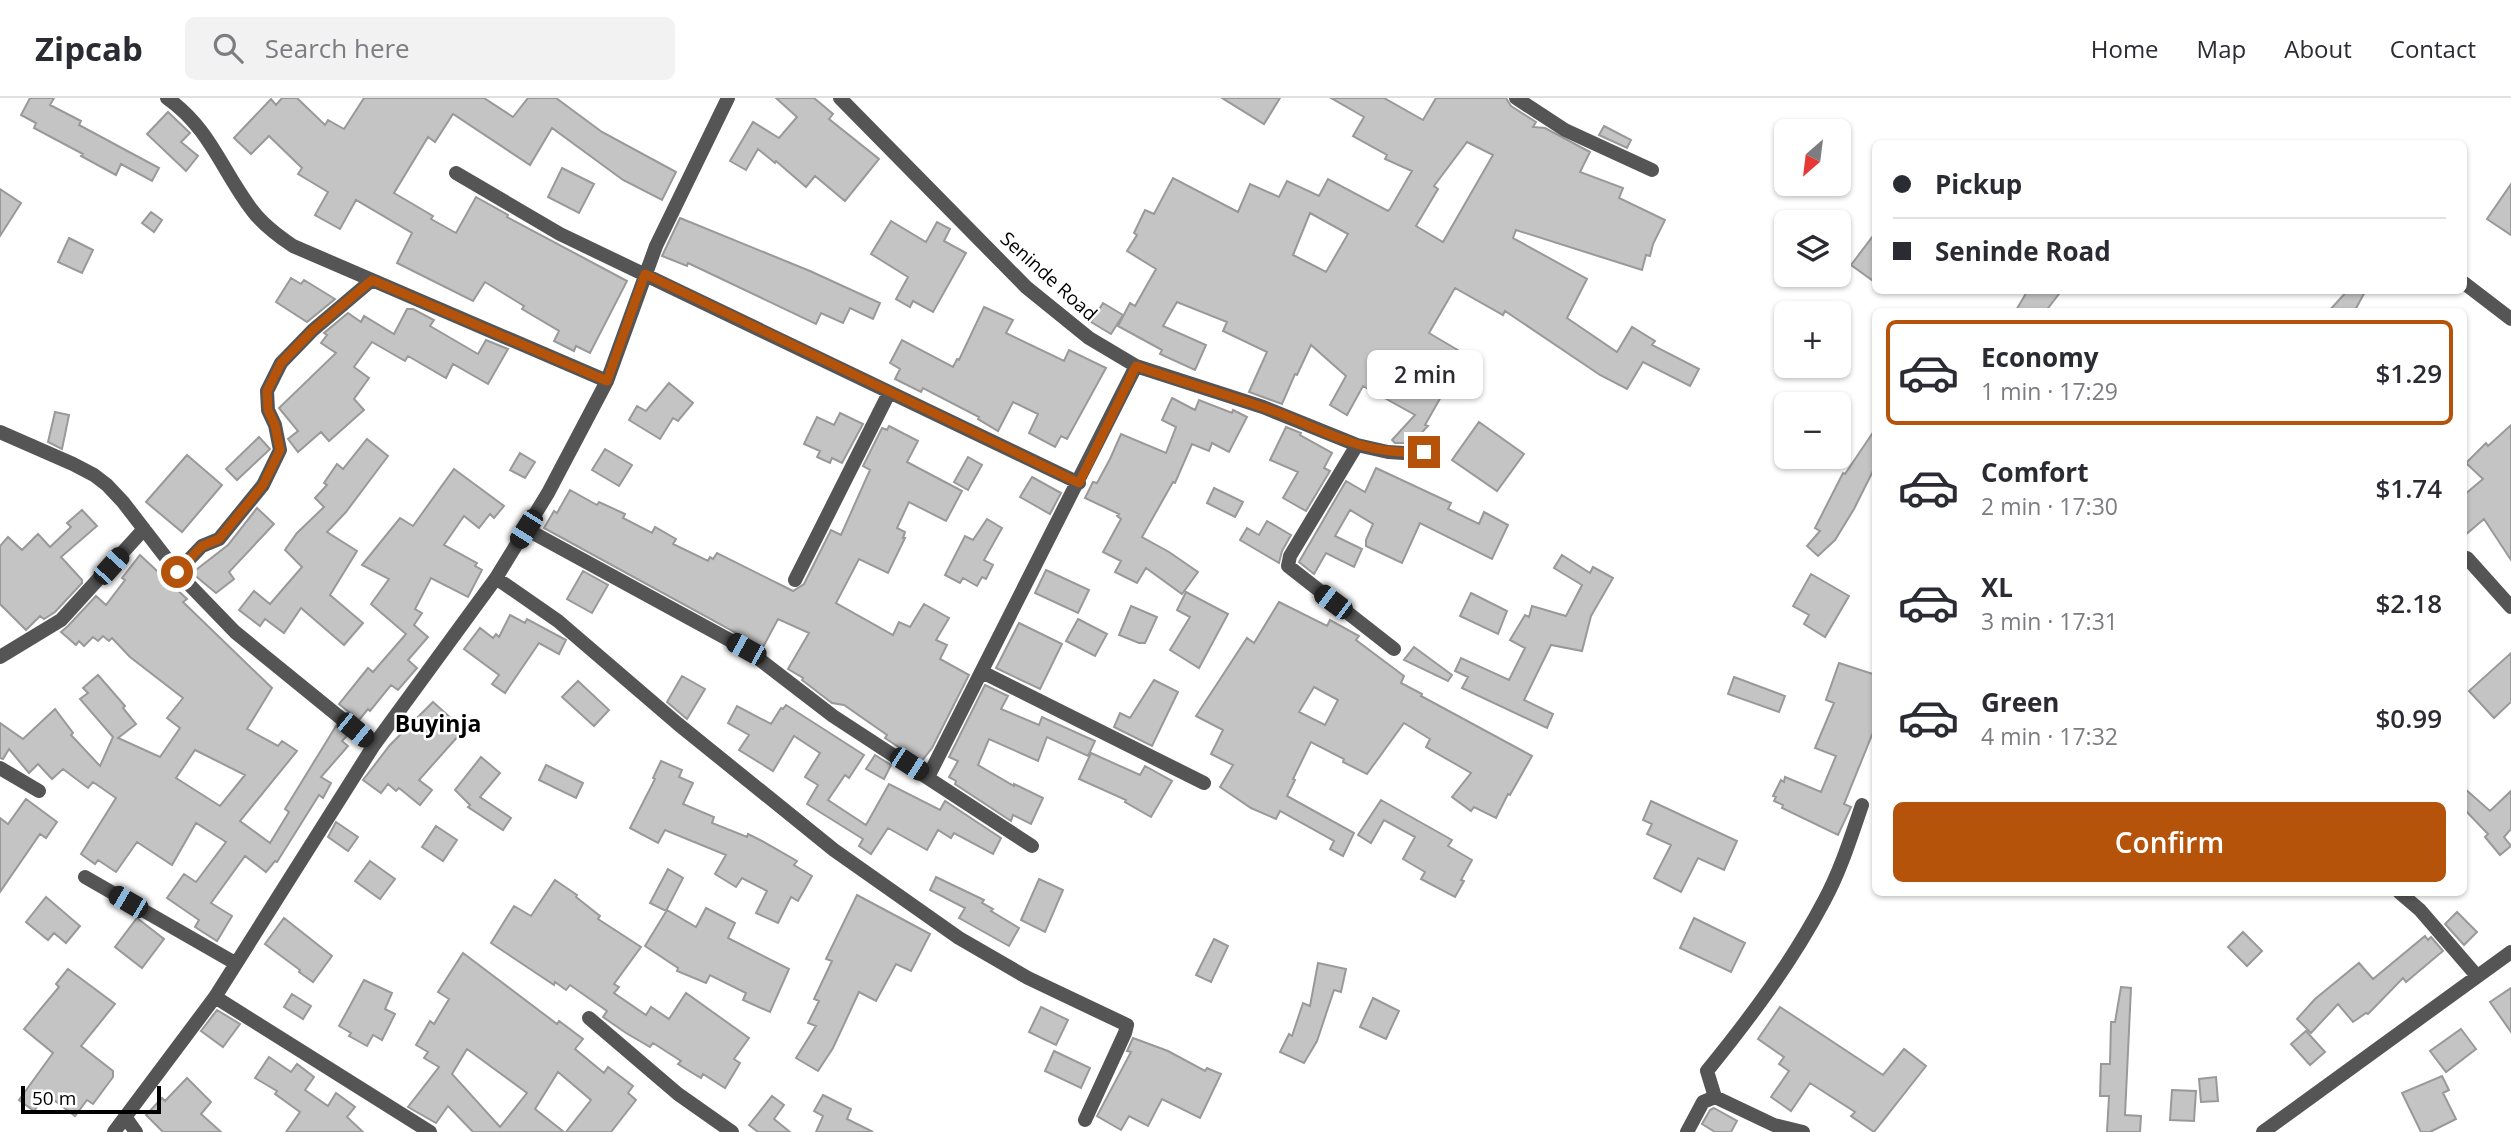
<!DOCTYPE html>
<html lang="en">
<head>
<meta charset="utf-8">
<style>
  body { margin:0; font-family:"Open Sans",sans-serif; background:#f2f2f3; color:#2b2b33; height:100vh; display:flex; flex-direction:column; font-size:26px; white-space:nowrap }
  * { box-sizing:border-box; margin:0 }
  p { font-size:23px; color:#7c7c81 }
  .icon { flex:none; width:38px; height:38px; fill:none; stroke:currentColor; stroke-width:2; stroke-linecap:round; stroke-linejoin:round }
  .map { position:relative; flex:1; overflow:hidden }
  .details { position:absolute; left:1872px; top:210px; width:595px; height:588px; display:flex; flex-direction:column; background:#fff; border-radius:10px; box-shadow:0 2px 5px #0004 }
  .details>* { flex:none }
  .banner { position:absolute; left:1872px; top:42px; width:595px; height:154px; border-radius:10px; box-shadow:0 2px 5px #0004; display:grid; align-content:center; height:154px; padding:0 21px; background:#fff }
  .needle { width:46px; rotate:208deg }
  .fabs { position:absolute; left:1774px; top:21px; display:grid; gap:14px }
  .fabs a { display:grid; place-items:center; width:77px; height:77px; border-radius:10px; background:#fff; box-shadow:0 2px 5px #0004; font-size:35px }
  .scale { position:absolute; left:21px; bottom:18px; width:140px; box-sizing:border-box; padding-left:7px; border:4px solid #000; border-top:0; font-size:19px; line-height:24px; white-space:nowrap; color:#000; -webkit-text-stroke:5px #fff; paint-order:stroke }
  .end { position:absolute; width:32px; height:32px; margin:-16px; border:9px solid #b45309; background:#fff; box-shadow:0 0 0 4px #fff }
  .from { border-radius:50% }
  .bubble { position:absolute; height:49px; border-radius:10px; background:#fff; box-shadow:0 2px 5px #0004; font-size:23px; font-weight:600; line-height:49px; text-align:center }
  .car { position:absolute; width:21px; height:42px; margin:-21px -10px; border-radius:9px; box-shadow:0 0 5px 2px #0007; background:linear-gradient(#222 24%,#8ab4d8 0 40%,#222 0 76%,#8ab4d8 0 86%,#222 0) }
  .banner b { display:flex; align-items:center; gap:24px; height:66px; font-size:26px }
  .banner b+b { border-top:2px solid #e1e1e2 }
  .banner i { width:18px; height:18px; background:#2b2b33 }
  ul { padding:12px 0 0; list-style:none }
  li { display:flex; align-items:center; gap:21px; height:105px; margin:0 14px 10px; padding:0 7px; border:4px solid transparent; border-radius:10px }
  li div { flex:1 }
  li b { display:block; font-size:26px }
  li em { font-style:normal; font-weight:600 }
  li.on { border-color:#b45309 }
  li>.icon { width:63px; height:63px; stroke-width:1.5 }
  .action { display:flex; gap:14px; margin-top:auto; padding:14px 21px }
  .action a { flex:1; height:80px; border-radius:10px; background:#b45309; color:#fff; font-size:28px; font-weight:600; line-height:80px; text-align:center }
  header { display:flex; align-items:center; gap:42px; box-sizing:border-box; height:98px; padding:0 35px; background:#fff; border-bottom:2px solid #e1e1e2 }
  header strong { font-size:33px }
  nav { display:flex; gap:38px; margin-inline-start:auto; font-size:24px }
  .search { width:490px; height:63px; background:#f2f2f3; display:flex; align-items:center; gap:18px; box-sizing:border-box; padding:0 24px; border-radius:10px; color:#7c7c81; font-size:26px }
  .map>svg:first-child { display:block }
  .building { fill:#c4c4c4; stroke:#999; stroke-width:2; fill-rule:evenodd }
  .lines { fill:none; stroke-linecap:round; stroke-linejoin:round }
  .minor { stroke:#555; stroke-width:14 }
  .route { stroke:#b45309; stroke-width:9 }
  .labels { text-anchor:middle; stroke-width:5; stroke-linejoin:round; paint-order:stroke }
  .street-label { font-size:19px; fill:#000; stroke:#fff }
  .quarter-label { font-size:23px; font-weight:bold; fill:#000; stroke:#fff }
</style>
</head>
<body>
<header>
<strong>Zipcab</strong>
<div class="search"><svg class="icon" aria-label="search" viewBox="0 0 24 24"><circle cx="10" cy="10" r="6"/><path d="M15 15l6 6"/></svg>Search here</div>
<nav><a>Home</a><a>Map</a><a>About</a><a>Contact</a></nav>
</header>
<div class="map">
<svg width="2511" height="1034" viewBox="0 0 2511 1034">
  <rect width="100%" height="100%" fill="#fff"/>
  <path class="building" d="M30 0H54L50 7 81 23 79 27 159 70 152 83 121 66 116 77 81 58 83 56 34 30 36 25 21 17Z
    M282 0H297L325 27 328 22 344 31 364 0H484L513 19 528 0H556L602 34 676 74 662 102 623 82 552 30 530 67 453 16 435 44 428 39 394 95 433 118 431 121 456 135 476 99 508 117 507 119 627 183 590 255 576 248 574 253 554 243 559 233 522 211 524 208 485 184 473 203 397 165 412 135 356 102 340 131 315 117 328 94 298 76 302 70 269 38 251 56 234 40 271 1 276 7Z
    M776 0H814L833 16 829 21 879 61 845 103 815 78 806 89 776 63 775 65 758 51 746 72 730 63 753 24 779 40 797 19Z
    M1222 0H1280L1264 26Z
    M1331 0H1384L1423 22 1436 0H1506L1511 8 1536 24 1533 29 1545 30 1590 54 1580 74 1623 90 1619 100 1665 122 1653 146 1650 158 1646 157 1642 172 1516 132 1513 140 1587 181 1567 220 1617 254 1632 229 1655 243 1652 247 1699 271 1690 288 1643 264 1627 291 1600 277 1505 213 1503 217 1455 190 1429 235 1478 264 1458 297 1446 290 1425 327 1428 328 1412 345H1395L1392 342 1415 317 1363 288 1347 317 1330 307 1346 278 1311 247 1297 277 1295 276 1282 306 1249 294 1267 254 1223 233 1227 224 1177 204 1163 228 1206 247 1195 272 1160 256 1162 252 1118 228 1130 205 1135 208 1156 171 1127 153 1137 137 1134 135 1145 112 1154 116 1173 80 1238 114 1250 86 1279 99 1287 83 1319 98 1328 81 1388 113 1390 111 1412 73 1385 61 1387 57 1353 38 1364 19ZM1467 44 1493 57 1443 144 1416 128 1438 91 1434 88ZM1310 115 1348 136 1326 174 1293 157Z
    M168 14 190 35 181 44 198 58 186 73 147 36Z
    M1604 28 1631 42 1627 50 1599 37Z
    M562 70 594 86 579 115 548 99Z
    M2511 86V137L2487 121Z
    M0 91 21 105 0 138Z
    M151 114 162 122 154 134 142 125Z
    M680 120 810 173 880 205 873 221 850 210 843 225 821 215 816 226 688 165 687 168 662 158Z
    M891 123 926 144 937 124 950 131 944 143 966 155 933 214 913 203 910 209 896 201 908 179 871 156Z
    M1876 134V185L1851 167Z
    M69 140 93 152 82 175 58 164Z
    M291 180 301 186 304 182 335 201 307 224 276 204Z
    M2028 192H2062L2045 214H2015Z
    M2348 192H2366L2354 214H2328Z
    M1103 205 1123 217 1111 236 1091 224Z
    M984 209 1013 222 1006 235 1064 263 1069 252 1106 270 1067 341 1061 338 1055 349 1029 335 1038 316 1013 304 998 333 978 321 979 319 923 290 921 294 895 281 900 271 890 265 902 242 953 269 957 261 959 262Z
    M407 211H413L434 222 430 228 478 256 486 242 508 251 488 286 453 266 446 280 408 258 405 263 372 244 354 269 369 280 354 301 364 312 329 343 321 334 298 354 288 341 298 333 279 310 336 255 321 245 327 237 324 235 348 215 361 224 364 218 394 236Z
    M669 285 693 305 678 323 673 320 660 341 629 322 637 308 646 313Z
    M1172 300 1195 312 1199 302 1232 315 1233 312 1247 319 1229 354 1212 345 1209 353 1192 346 1175 385 1173 384 1142 439 1169 454 1198 474 1182 496 1146 470 1137 485 1115 474 1121 463 1103 454 1121 421 1117 418 1119 416 1085 400 1093 384 1097 385 1110 361 1121 336 1166 355 1176 329 1162 322Z
    M55 314 69 317 62 351 48 344Z
    M840 315 863 326 842 365 832 360 830 365 817 359 820 353 804 346 817 319 834 327Z
    M1479 324 1524 356 1497 393 1452 362Z
    M2511 327V462L2484 421 2464 438V397L2483 381 2466 365 2486 345 2488 348Z
    M889 328 918 343 907 364 962 393 946 423 909 404 897 430 905 434 903 440H905L888 475 859 461 836 505 893 537 899 524 910 529 924 506 949 520 936 542 947 547 940 561 969 577 932 650 921 664 885 640 887 637 844 607 832 605 802 582 803 580 788 571 809 535 778 521 762 551 751 543 544 430 554 413 557 415 570 392 597 407 599 404 625 416 623 420 652 435 655 429 676 441 673 446 708 463 710 459 713 461 717 455 793 493 804 486 831 432 841 437 870 372 863 368 882 330 887 332Z
    M1286 329 1301 335 1300 337 1332 355 1324 370 1330 373 1306 413 1283 400 1298 374 1270 362Z
    M1876 330V367L1854 411 1835 442 1818 458 1807 448 1820 433 1815 430 1843 375 1845 376Z
    M259 339 270 351 237 382 226 371Z
    M367 341 388 358 346 414 327 434 357 453 330 497 363 525 344 547 301 510 284 535 265 521 260 528 239 512 254 493 270 506 302 469 285 452 297 435 324 409 315 400 327 387 324 385 337 366 343 371Z
    M605 351 632 367 619 388 592 372Z
    M520 355 535 364 525 380 510 372Z
    M187 357 222 387 182 434 146 404Z
    M968 359 982 367 968 392 954 384Z
    M1376 370 1451 405 1448 411 1479 426 1484 414 1508 427 1492 461 1420 425 1402 465 1366 448V442L1373 426 1350 412 1335 438 1362 451 1354 469 1326 455 1314 476 1299 464 1346 383 1365 394Z
    M454 371 504 408 494 420 490 416 479 430 464 418 444 447 477 465 475 468 482 472 468 499 431 480 415 511 422 515 414 527 428 539 408 562 417 570 398 592 391 587 370 613 368 611 359 622 339 606 368 570 373 574 406 536 371 506 389 481 362 467 400 420 413 428Z
    M1032 379 1061 395 1050 416 1020 399Z
    M1214 390 1243 404 1235 419 1207 405Z
    M257 410 274 426 229 474 234 481 216 495 192 475 228 447Z
    M82 412 97 428 61 459 82 482V485L55 514 44 521 40 518 26 532 0 506V448L8 439 22 452 38 436 50 449 71 429 67 425Z
    M987 421 1002 430 984 462 993 467 986 481 982 479 977 488 963 480 960 485 945 477 965 438 973 442Z
    M1267 423 1291 437 1282 453 1279 465 1240 442 1247 430 1259 437Z
    M140 457 187 501 183 504 272 590 247 631 278 648 282 643 297 653 240 723 270 745 289 714 285 711 336 628 347 638 342 643 348 648 321 679 331 685 323 700 319 697 277 764 275 763 266 774 245 758 211 805 232 818 217 843 195 829 199 822 167 800 184 776 196 784 226 744 196 725 172 767 137 744 116 774 98 762 95 766 81 756 116 700 93 684 88 690 63 671 52 681 38 666 29 675 9 651 3 661 0 660V625L23 641 55 611 73 635 71 637 100 668 113 639 80 601 88 595 83 590 98 577 125 608 123 610 136 626 118 640 160 659 180 630 167 620 183 600 130 559 112 540 109 543 103 538 98 543 93 539 84 548 79 543 76 547 61 534 68 528 96 498 106 507 125 482 122 480ZM195 652 245 677 220 708 176 680Z
    M1562 457 1590 475 1593 469 1613 480 1591 518 1582 553 1551 547 1524 602 1553 616 1547 630 1462 590 1468 579 1455 573 1461 560 1509 582 1525 550 1510 542 1525 517 1529 519 1532 508 1566 518 1582 487 1554 470Z
    M1046 472 1089 492 1078 515 1035 495Z
    M583 473 608 487 592 515 567 501Z
    M1811 476 1849 498 1825 539 1804 526 1809 517 1793 508Z
    M1186 494 1228 516 1199 570 1170 552 1190 519 1177 512Z
    M1471 495 1507 513 1498 536 1460 518Z
    M1279 504 1327 528 1330 522 1359 538 1356 542 1404 578 1401 585 1422 596 1421 598 1532 658 1510 697 1508 696 1496 720 1474 709 1471 713 1452 699 1471 675 1426 649 1430 641 1404 625 1367 676 1343 664 1344 661 1311 644 1293 681 1295 682 1287 698 1354 735 1343 758 1330 751 1334 743 1280 713 1276 721 1251 710 1220 689 1233 667 1211 656 1223 632 1196 618 1247 540 1254 545ZM1314 589 1338 602 1325 627 1299 614Z
    M1131 508 1157 519 1145 545H1139L1119 537Z
    M510 517 525 525 527 521 566 542 559 556 539 545 505 595 492 586 499 577 464 551 480 530 493 540 496 536 499 539Z
    M1078 521 1107 536 1095 558 1066 543Z
    M1019 525 1062 546 1040 591 996 570Z
    M1414 549 1452 577 1448 583 1404 562Z
    M2511 555V604L2494 620 2469 593Z
    M1839 565 1876 577V627L1844 706 1851 709 1838 737 1782 710 1783 707 1774 703 1776 699 1773 698 1781 682 1784 684 1785 679 1821 694 1836 658 1815 650 1834 605 1826 602Z
    M682 578 705 591 687 621 667 604Z
    M1734 579 1785 598 1779 614 1728 596Z
    M1154 582 1178 594 1152 648 1114 629 1120 615 1130 620Z
    M578 583 609 612 594 628 562 599Z
    M985 587 1008 598 1001 611 1039 627 1042 619 1095 643 1088 658 1047 639 1038 663 989 641 978 667 1014 688V686L1043 700 1031 726 1013 717 1011 723 955 686 956 683 949 679 958 663 949 659Z
    M433 604 452 621 448 625 460 636 419 682 432 692 420 707 399 690 396 693 388 686 381 695 363 682 390 647Z
    M786 607 864 657 849 680 845 677 828 702 866 727 889 686 940 712 945 703 1001 740 993 756 954 735 951 740 938 732 927 752 888 730 871 756 859 748 863 741 807 706 818 687 805 679 820 655 794 638 773 673 739 652 749 637 728 625 737 608 771 626 781 610 783 611Z
    M1091 655 1140 677 1145 668 1172 683 1151 719 1125 704 1126 702 1079 681Z
    M875 657 891 667 884 681 866 671Z
    M481 659 500 675 480 699 511 720 503 732 468 709 470 707 455 692Z
    M661 663 682 672 679 679 693 685 683 706 714 719 712 725 747 739 748 736 762 743 797 763 794 767 812 778 798 803 791 799 778 825 756 815 767 793 742 780 736 789 715 776 726 757 665 732 658 745 630 730 655 681 653 680Z
    M546 667 583 685 576 700 539 682Z
    M2464 690 2490 713 2511 693V731L2504 739 2511 748 2500 757 2485 739 2488 736 2464 711Z
    M26 701 57 724 46 740 40 736 0 794V720L8 726Z
    M1381 702 1452 742 1448 748 1472 762 1461 782 1464 783 1455 799 1421 781 1425 774 1403 761 1415 739 1384 722 1371 745 1358 737Z
    M1651 703 1737 743 1724 772 1698 760 1681 794 1654 780 1671 747 1647 736 1652 726 1643 722Z
    M336 724 358 739 348 753 328 739Z
    M436 728 457 742 443 763 422 749Z
    M370 763 395 781 380 801 355 783Z
    M668 771 683 780 666 813 650 805Z
    M936 779 984 802 982 805 993 811 991 813 1019 830 1009 848 959 820 965 810 930 792Z
    M1039 781 1063 792 1045 834 1021 822Z
    M555 782 577 797 576 799 600 818 598 821 641 849 614 886 619 889 614 895 646 917 651 909 669 921 686 895 749 940 734 961 740 965 725 990 703 976 701 980 678 966 681 963 653 945 650 949 626 935 603 919 607 913 570 887 566 892 555 884 554 887 491 845 514 808 531 818Z
    M857 797 930 836 911 873 896 866 876 903 859 894 833 950 818 973 796 960 816 928 808 925 819 903 814 901 832 863 826 861Z
    M46 799 80 828 66 845 54 835 48 842 26 824Z
    M706 810 735 825 728 840 789 871 770 914 743 902 746 895 710 877 706 885 677 873 678 870 645 848 667 812 696 829Z
    M2457 814 2477 834 2464 847 2445 826Z
    M137 820 164 841 142 870 115 849Z
    M284 820 332 858 313 884 299 874 300 872 265 846Z
    M1694 820 1745 845 1731 874 1680 850Z
    M2243 834 2262 853 2247 868 2228 849Z
    M2425 838 2428 842 2431 839 2443 853 2406 884 2403 880 2368 916 2366 915 2353 924 2338 906 2311 935 2297 921 2315 901 2359 865 2373 881Z
    M1214 841 1228 848 1211 884 1196 877Z
    M463 855 557 926 559 923 583 941 575 951 604 975 608 969 633 988 628 995 636 1002 611 1034H566L591 1002 558 974 535 1011 564 1034H473L448 1008 436 1025 408 1009 439 969 424 960 428 954 416 947 430 923 434 926 449 901 438 894ZM467 951 527 995 500 1029 452 976Z
    M1318 865 1346 871 1341 894 1334 892 1317 943 1304 965 1280 954 1289 936 1292 938 1303 905 1310 908Z
    M68 871 115 906 81 948 113 973V979L93 1006 87 1002 75 1018 46 996 34 1013 19 1002 53 955 24 931 59 889 56 886Z
    M364 882 392 895 385 911 395 916 382 942 373 937 367 948 349 938 351 935 339 928Z
    M2121 889 2131 890 2125 1017 2141 1018 2140 1034H2107L2109 998H2100L2101 966H2110L2111 924H2115Z
    M2511 890V934L2490 904Z
    M292 896 311 908 303 921 284 909Z
    M1373 900 1399 913 1386 941 1360 929Z
    M1041 909 1068 922 1056 947 1029 934Z
    M1780 909 1883 977 1904 951 1926 968 1874 1034 1851 1018 1855 1014 1810 985 1791 1013 1771 999 1789 973 1779 966 1784 959 1758 941Z
    M217 912 240 926 223 949 201 933Z
    M2461 931 2476 951 2446 974 2430 953Z
    M2306 933 2325 954 2310 967 2291 946Z
    M1133 940 1168 953 1205 973 1207 970 1221 976 1200 1020 1162 1001 1148 1028 1129 1018 1121 1032 1097 1018 1131 954 1127 953Z
    M1054 953 1090 970 1081 990 1045 973Z
    M269 959 291 974 297 966 314 979 305 992 328 1008 336 995 355 1009 347 1019 363 1034H286L300 1014 275 996 277 993 255 980Z
    M2442 978 2449 992 2443 995 2456 1021 2430 1034H2421L2402 995Z
    M2216 979 2218 1003 2201 1004 2199 981Z
    M187 980 211 1004 201 1016 221 1034H163L146 1017 162 1000 165 1003Z
    M2172 992 2196 993 2194 1023 2170 1022Z
    M823 997 851 1011 847 1021 873 1034H816L823 1018 814 1013Z
    M772 998 784 1007 774 1021 790 1034H758L749 1027Z
    M1714 1010 1737 1023 1731 1034H1715L1702 1026 1710 1012Z"/>
  <g class="lines">
    <path class="minor" d="M167 0C210 30 222 73 252 112 263 127 278 138 293 148L607 283
      M840 0 1026 189 1089 240 1136 268 1263 309 1357 347 1388 354 1404 355 1424 354 1435 346
      M1516 0 1565 32 1652 72
      M456 75 560 136 1079 385
      M2464 185 2511 221
      M0 334 73 366 94 377 107 387 123 404 177 474 235 534 374 647
      M1357 347 1290 458 1288 468 1394 551
      M526 431 746 551 833 618 1032 748
      M2467 460 2511 509
      M177 474 202 448 219 441 263 387 280 352 275 327 268 312 267 293 281 265 313 232 372 182
      M496 480 558 523 678 626 834 752 959 840 1028 880 1127 927 1125 935 1085 1022
      M795 482 889 295
      M0 559 61 522 144 431
      M982 574 1204 685
      M0 670 39 693
      M928 679 1136 268
      M85 779 235 865
      M2399 794 2420 812 2477 878
      M215 899 430 1034
      M589 920 678 996 732 1034
      M1715 999 1707 973C1750 920 1792 864 1824 803 1840 774 1851 739 1862 707
      M126 1020 136 1034
      M114 1034 215 899 374 647 496 480 548 395 607 283 656 148 728 0
      M1687 1034 1703 1004 1715 999 1774 1027 1803 1034
      M2263 1034 2511 854"/>
  </g>
  <g class="lines">
    <path class="route" d="M177 474 202 448 219 441 263 387 280 352 275 327 268 312 267 293 281 265 313 232 372 182 607 283 645 176 1079 385 1136 268C1179 283 1222 295 1265 310 1322 330 1360 358 1424 354"/>
  </g>
  <g class="labels">
    <g class="street-label">
      <text transform="translate(1049 178) rotate(42)" y="7">Seninde Road</text>
    </g>
    <g class="quarter-label">
      <text x="438" y="634">Buyinja</text>
    </g>
  </g>
</svg>
<div class="fabs">
<a><svg class="needle" viewBox="-14 -14 28 28"><path d="M0-13l5 13h-10z" fill="#e53935"/><path d="M0 13l5-13h-10z" fill="#7c7c81"/></svg></a>
<a><svg class="icon" aria-label="layers" viewBox="0 0 24 24"><path d="M12 4l9 5-9 5-9-5zM3 14l9 5 9-5"/></svg></a>
<a>+</a>
<a>−</a>
</div>
<div class="scale">50 m</div>
<i class="end from" style="left:177px;top:474px"></i>
<i class="end" style="left:1424px;top:354px"></i>
<div class="bubble" style="left:1367px;top:252px;width:116px">2 min</div>
<i class="car" style="left:526px;top:431px;rotate:212deg"></i>
<i class="car" style="left:111px;top:468px;rotate:42deg"></i>
<i class="car" style="left:1333px;top:504px;rotate:307deg"></i>
<i class="car" style="left:746px;top:551px;rotate:299deg"></i>
<i class="car" style="left:355px;top:632px;rotate:129deg"></i>
<i class="car" style="left:909px;top:666px;rotate:123deg"></i>
<i class="car" style="left:128px;top:804px;rotate:300deg"></i>
<div class="banner">
<b><i class="from"></i>Pickup</b>
<b><i></i>Seninde Road</b>
</div>
<section class="details">
<ul>
<li class="on"><svg class="icon" aria-label="car" viewBox="0 0 24 24"><path d="M5 17H2v-5l4-1 3-4h7l3 4 3 1v5h-3M9 17h6M6 11h13"/><circle cx="7" cy="17" r="2"/><circle cx="17" cy="17" r="2"/></svg><div><b>Economy</b><p>1 min · 17:29</p></div><em>$1.29</em></li>
<li><svg class="icon" aria-label="car" viewBox="0 0 24 24"><path d="M5 17H2v-5l4-1 3-4h7l3 4 3 1v5h-3M9 17h6M6 11h13"/><circle cx="7" cy="17" r="2"/><circle cx="17" cy="17" r="2"/></svg><div><b>Comfort</b><p>2 min · 17:30</p></div><em>$1.74</em></li>
<li><svg class="icon" aria-label="car" viewBox="0 0 24 24"><path d="M5 17H2v-5l4-1 3-4h7l3 4 3 1v5h-3M9 17h6M6 11h13"/><circle cx="7" cy="17" r="2"/><circle cx="17" cy="17" r="2"/></svg><div><b>XL</b><p>3 min · 17:31</p></div><em>$2.18</em></li>
<li><svg class="icon" aria-label="car" viewBox="0 0 24 24"><path d="M5 17H2v-5l4-1 3-4h7l3 4 3 1v5h-3M9 17h6M6 11h13"/><circle cx="7" cy="17" r="2"/><circle cx="17" cy="17" r="2"/></svg><div><b>Green</b><p>4 min · 17:32</p></div><em>$0.99</em></li>
</ul>
<div class="action"><a>Confirm</a></div>
</section>
</div>
</body>
</html>
